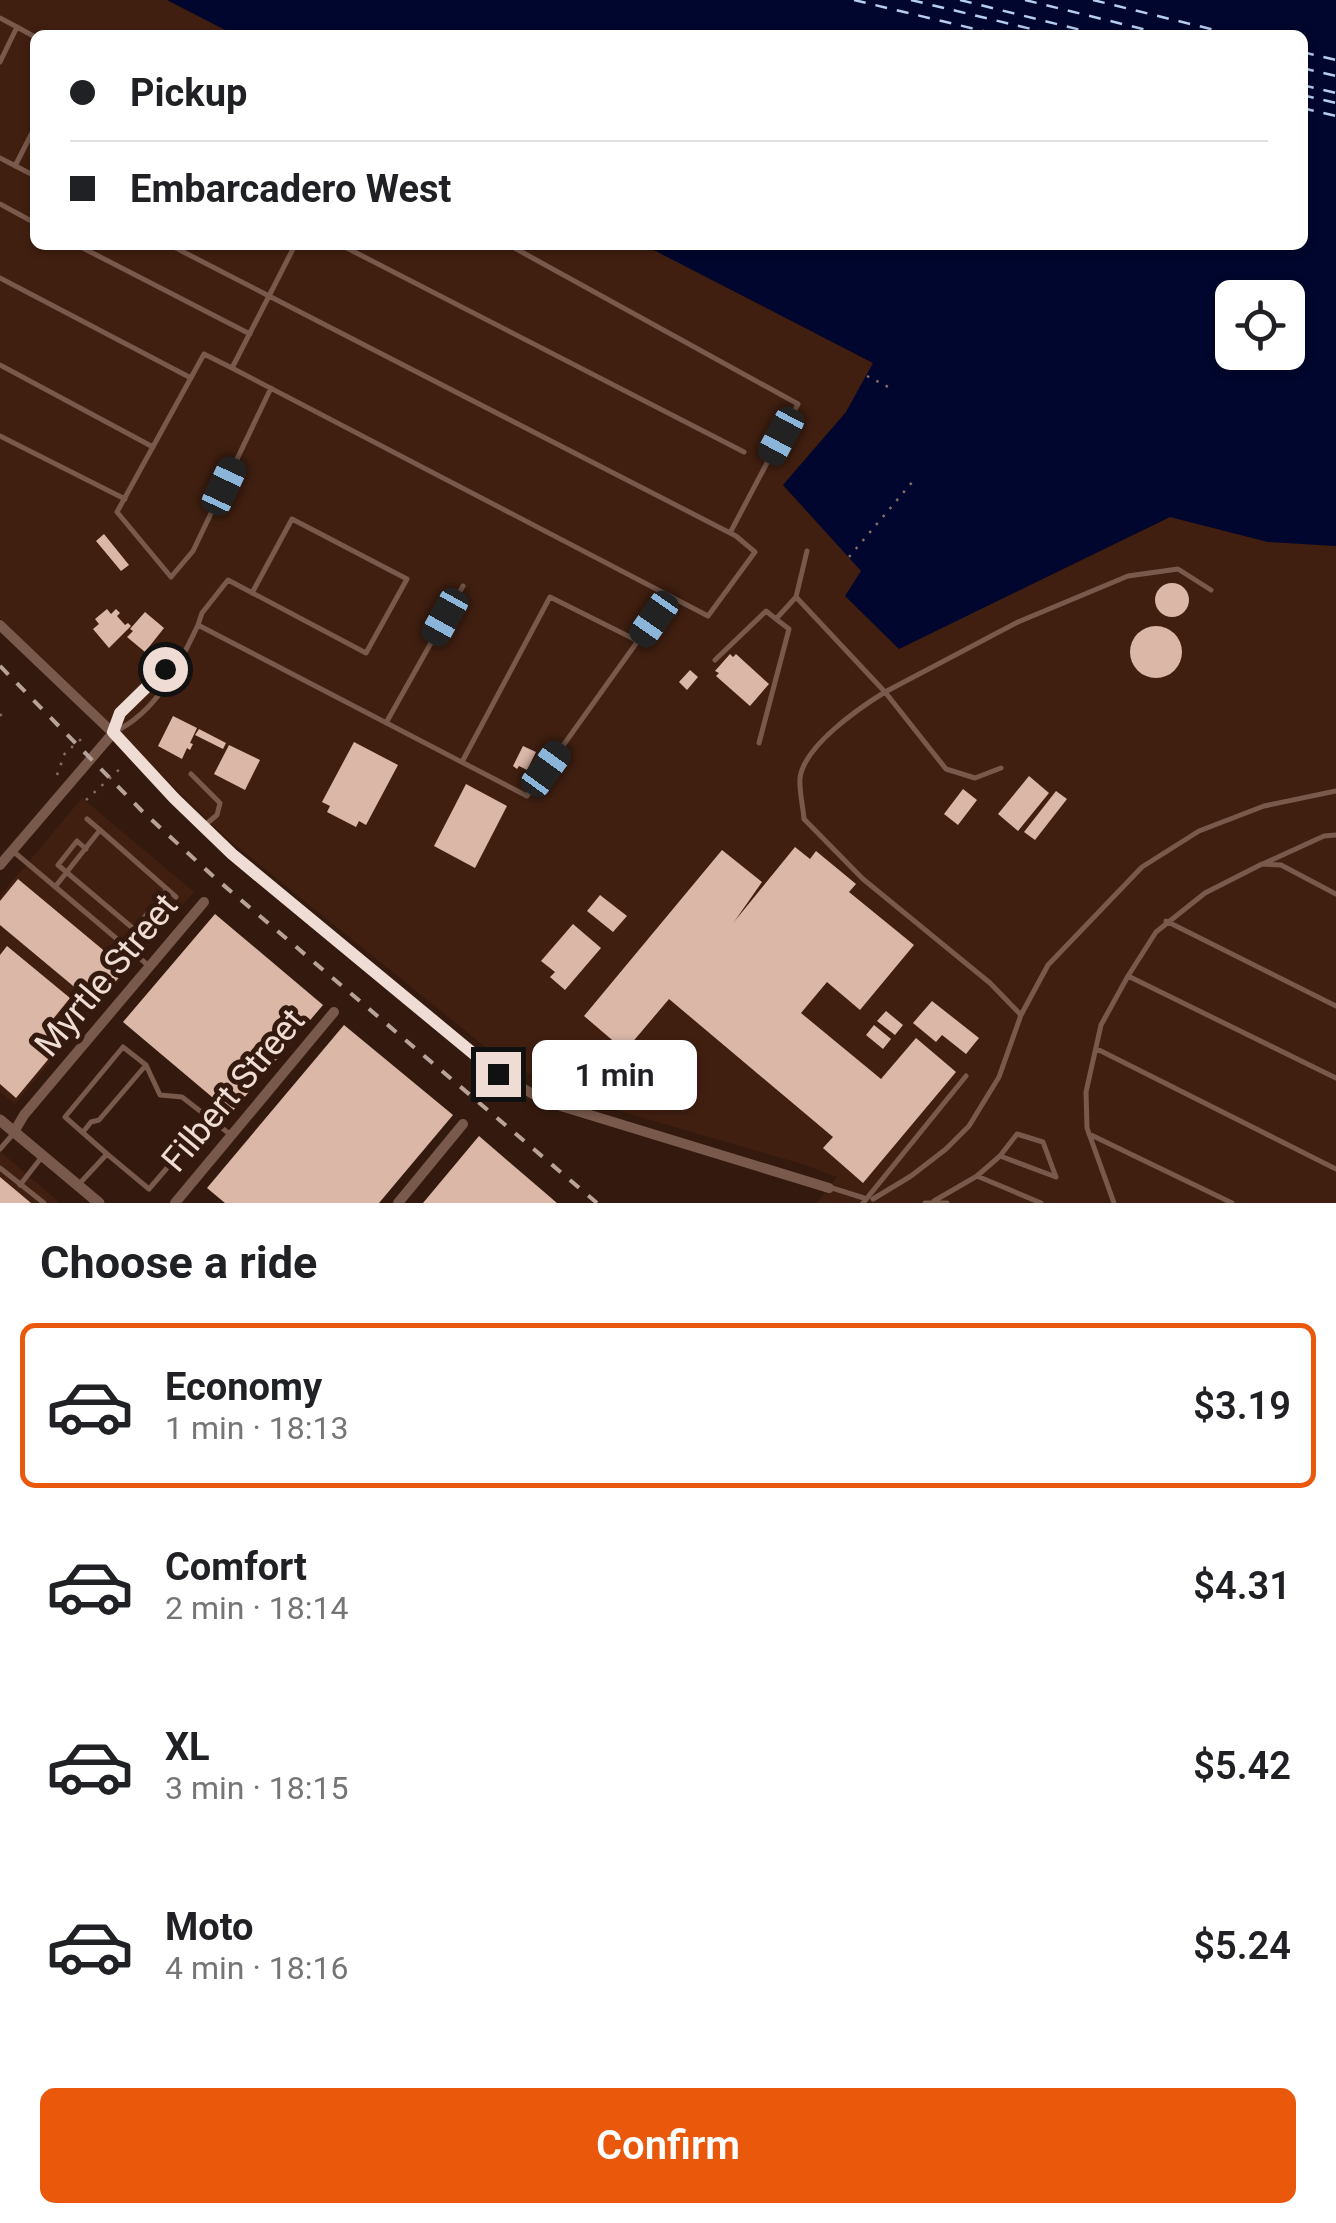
<!DOCTYPE html>
<html lang="en">
<head>
<meta charset="utf-8">
<style>
  body { margin:0; font-family:Roboto,sans-serif; background:#f6f6f6; color:#202124; height:100vh; display:flex; flex-direction:column; font-size:38px; white-space:nowrap }
  * { box-sizing:border-box; margin:0 }
  p { font-size:32px; color:#757577 }
  .icon { flex:none; width:55px; height:55px; fill:none; stroke:currentColor; stroke-width:2; stroke-linecap:round; stroke-linejoin:round }
  .map { position:relative; height:1203px; overflow:hidden }
  .side { display:flex; flex-direction:column; background:#fff; flex:1 }
  .side>* { flex:none }
  .hud { position:absolute; left:30px; top:30px; width:1278px; height:220px; border-radius:15px; box-shadow:0 2px 8px #0004; display:grid; align-content:center; height:220px; padding:0 40px; background:#fff }
  .tools { position:absolute; left:1215px; top:280px; display:grid; gap:20px }
  .tools a { display:grid; place-items:center; width:90px; height:90px; border-radius:15px; background:#fff; box-shadow:0 2px 8px #0004; font-size:50px }
  .end { position:absolute; width:45px; height:45px; margin:-22px; border:12px solid #efdcd4; background:#111; box-shadow:0 0 0 5px #111 }
  .from { border-radius:50% }
  .bubble { position:absolute; height:70px; border-radius:15px; background:#fff; box-shadow:0 2px 8px #0004; font-size:32px; font-weight:600; line-height:70px; text-align:center }
  .car { position:absolute; width:30px; height:60px; margin:-30px -15px; border-radius:12px; box-shadow:0 0 8px 2px #0007; background:linear-gradient(#222 24%,#8ab4d8 0 40%,#222 0 76%,#8ab4d8 0 86%,#222 0) }
  .hud b { display:flex; align-items:center; gap:35px; height:95px; font-size:38px }
  .hud b+b { border-top:2px solid #e0e0e0 }
  .hud i { width:25px; height:25px; background:#202124 }
  ul { padding:0; list-style:none }
  li { display:flex; align-items:center; gap:30px; height:165px; margin:0 20px 15px; padding:0 20px; border:5px solid transparent; border-radius:15px }
  li div { flex:1 }
  li b { display:block; font-size:38px }
  li em { font-style:normal; font-weight:600 }
  li.current { border-color:#ea580c }
  li>.icon { width:90px; height:90px; stroke-width:1.5 }
  h2 { padding:0 40px; font-size:45px; line-height:120px }
  .primary-button { display:flex; gap:20px; margin-top:auto; padding:20px 40px }
  .primary-button a { flex:1; height:115px; border-radius:15px; background:#ea580c; color:#fff; font-size:40px; font-weight:600; line-height:115px; text-align:center }
  .map>svg:first-child { display:block }
  .built { fill:#401f10 }
  .water { fill:#00062d; fill-rule:evenodd }
  .lines { fill:none; stroke-linecap:round; stroke-linejoin:round }
  .ferry { stroke:#b6cdef; stroke-width:2.5; stroke-dasharray:12 10; stroke-linecap:butt }
  .building { fill:#dab7a7 }
  .path { stroke:#856e64; stroke-width:2.5; stroke-dasharray:2.5 8; stroke-linecap:butt }
  .service { stroke:#78594b; stroke-width:5 }
  .minor { stroke:#78594b; stroke-width:10 }
  .tertiary { stroke:#78594b; stroke-width:11 }
  .rail { stroke:#b8a39a; stroke-width:4; stroke-dasharray:12 12; stroke-linecap:butt }
  .route { stroke:#efdcd4; stroke-width:12 }
  .labels { text-anchor:middle; stroke-width:10; stroke-linejoin:round; paint-order:stroke }
  .street-label { font-size:35px; fill:#efdcd4; stroke:#341a0e }
</style>
</head>
<body>
<div class="map">
<svg width="1336" height="1203" viewBox="0 0 1336 1203">
  <rect width="100%" height="100%" fill="#341a0e"/>
  <path class="built" d="M0 0H167L235 35H35V245H644L873 363 846 412 783 485 862 571 899 648 1170 517 1268 542 1336 546V1203H817L837 1177 802 1164 623 1112 509 1066 224 836 0 618Z
    M82 798 194 892 15 1104 0 1092V896Z
    M0 1151 60 1203H0Z"/>
  <path class="water" d="M167 0H1336V546L1268 542 1170 517 899 649 845 596 861 571 783 485 846 412 873 363 644 245H1302V35H235ZM1232 298H1288V352H1232Z"/>
  <g class="lines">
    <path class="ferry" d="M854 0 1000 35
      M911 0 1056 35
      M960 0 1101 35
      M1025 0 1167 35
      M1093 0 1235 35
      M1302 52 1336 60
      M1302 68 1336 76
      M1302 85 1336 93
      M1302 95 1336 103
      M1302 108 1336 116"/>
  </g>
  <path class="building" d="M104 534 129 565 121 571 96 541Z
    M1155 600a17 17 0 1 1 34 0a17 17 0 1 1-34 0Z
    M107 609 111 614 116 609 120 613 117 616 125 625 128 623 131 626 109 648 93 629 99 624 95 619Z
    M145 612 164 628 145 652 127 637 133 631 130 629Z
    M1130 652a26 26 0 1 1 52 0a26 26 0 1 1-52 0Z
    M730 654 733 657 736 654 769 684 750 706 716 676 719 673 715 671Z
    M690 670 698 677 687 690 679 682Z
    M173 716 197 728 190 743 193 744 190 750 187 748 182 759 158 746Z
    M199 729 226 743 223 749 195 735Z
    M354 742 398 765 366 825 359 821 356 827 327 812 330 806 322 802Z
    M229 745 260 760 245 790 214 774Z
    M523 746 536 752 527 770 519 766 517 769 513 766Z
    M1029 776 1049 793 1018 831 998 814Z
    M466 784 507 806 475 868 434 846Z
    M963 789 977 800 958 825 944 814Z
    M1056 791 1067 799 1035 840 1024 832Z
    M795 847 810 859 816 851 856 884 849 892 914 945 860 1010 827 982 801 1013 881 1079 916 1038 956 1072 863 1183 823 1148 833 1137 669 999 625 1051 584 1016 722 850 762 882 734 922Z
    M18 879 126 969 96 1005 0 925V901Z
    M600 895 627 916 613 932 587 911Z
    M161 900 175 911 157 933 143 922Z
    M215 914 323 1005 231 1113 123 1022Z
    M573 924 601 948 565 990 550 977 555 972 541 961Z
    M7 946 70 998 49 1024 66 1038 16 1098 0 1084V955Z
    M932 1001 979 1038 966 1054 942 1035 936 1042 913 1023Z
    M886 1011 903 1025 895 1035 877 1021Z
    M344 1025 453 1115 379 1203H225L207 1188Z
    M874 1025 891 1039 883 1049 866 1035Z
    M479 1136 557 1203H423Z
    M0 1177 31 1203H0Z"/>
  <g class="lines">
    <path class="path" d="M867 376 894 390
      M849 557 914 480
      M0 714 6 721
      M57 775 65 753 87 734
      M86 800 122 767"/>
    <path class="service" d="M0 18 17 27
      M0 62 17 27 35 37
      M0 158 35 176
      M15 166 35 127
      M0 204 35 223
      M77 245 250 334
      M170 245 269 296 295 245
      M341 245 744 452
      M509 245 798 404 730 533
      M0 278 191 378
      M269 296 736 536 755 552 708 616 232 368Z
      M0 365 153 447
      M232 368 204 354 117 512 171 577 193 551 271 388
      M0 436 125 499
      M807 551 796 597 885 692 1018 622 1128 576 1178 569 1211 590
      M198 625 202 613 228 580 366 653 407 579 292 519 252 593
      M715 660 766 611 776 619
      M386 723 463 586
      M114 732C157 712 178 667 198 625L527 796 670 596
      M113 733 120 713 179 656
      M759 743 789 629 776 619 796 597
      M462 762 550 597 638 641
      M1001 768 975 778 946 769 885 692C859 708 804 746 800 778 799 791 803 806 804 819L863 879 990 983 1021 1015
      M191 774 220 803 217 815 205 825
      M87 819 100 830
      M86 849 77 841 58 865 135 930
      M14 852 149 966
      M1265 863 1324 836 1336 835
      M55 887 100 830 176 897
      M1166 921 1336 1006
      M123 944 167 889
      M1128 976 1336 1078
      M1097 1049 1336 1169
      M83 1132 91 1122 99 1120 146 1065
      M1089 1134 1232 1203
      M0 1149 13 1134
      M107 1154 65 1117 123 1047 146 1065 160 1095 182 1097 231 1135
      M1000 1156 1017 1134 1043 1142 1056 1177
      M0 1168 44 1203
      M977 1176 1000 1156 1056 1177
      M80 1183 107 1154 149 1189 209 1119
      M20 1185 41 1158
      M832 1188 864 1198
      M873 1199 911 1176 946 1149 969 1126 999 1077 1021 1015 1048 965 1142 867 1199 831 1264 806 1336 791
      M934 1201 977 1176 1041 1203
      M863 1203 966 1076
      M925 1203H947
      M1114 1203 1087 1128 1086 1092 1101 1025 1128 976 1156 932 1205 893 1262 864 1281 865 1336 894"/>
    <path class="minor" d="M0 625 113 733 203 827 233 854 498 1074 538 1097 564 1107 829 1188
      M0 865 113 733
      M14 1132 24 1115 204 902
      M175 1203 334 1012
      M398 1203 463 1124"/>
    <path class="tertiary" d="M0 1120 99 1203"/>
    <path class="rail" d="M0 666 142 811 214 877 597 1203"/>
  </g>
  <g class="lines">
    <path class="route" d="M165 669 120 713 113 732 174 798 232 854 498 1074"/>
  </g>
  <g class="labels">
    <g class="street-label">
      <text transform="translate(106 975) rotate(-50)" y="12">Myrtle Street</text>
      <text transform="translate(233 1090) rotate(-50)" y="12">Filbert Street</text>
    </g>
  </g>
</svg>
<div class="tools">
<a><svg class="icon" aria-label="locate" viewBox="0 0 24 24"><circle cx="12" cy="12" r="6"/><path d="M12 2v4M12 18v4M2 12h4M18 12h4"/></svg></a>
</div>
<i class="end from" style="left:165px;top:669px"></i>
<i class="end" style="left:498px;top:1074px"></i>
<div class="bubble" style="left:532px;top:1040px;width:165px">1 min</div>
<i class="car" style="left:781px;top:436px;rotate:208deg"></i>
<i class="car" style="left:224px;top:486px;rotate:25deg"></i>
<i class="car" style="left:445px;top:617px;rotate:209deg"></i>
<i class="car" style="left:654px;top:619px;rotate:215deg"></i>
<i class="car" style="left:546px;top:769px;rotate:36deg"></i>
<div class="hud">
<b><i class="from"></i>Pickup</b>
<b><i></i>Embarcadero West</b>
</div>
</div>
<section class="side">
<h2>Choose a ride</h2>
<ul>
<li class="current"><svg class="icon" aria-label="car" viewBox="0 0 24 24"><path d="M5 17H2v-5l4-1 3-4h7l3 4 3 1v5h-3M9 17h6M6 11h13"/><circle cx="7" cy="17" r="2"/><circle cx="17" cy="17" r="2"/></svg><div><b>Economy</b><p>1 min · 18:13</p></div><em>$3.19</em></li>
<li><svg class="icon" aria-label="car" viewBox="0 0 24 24"><path d="M5 17H2v-5l4-1 3-4h7l3 4 3 1v5h-3M9 17h6M6 11h13"/><circle cx="7" cy="17" r="2"/><circle cx="17" cy="17" r="2"/></svg><div><b>Comfort</b><p>2 min · 18:14</p></div><em>$4.31</em></li>
<li><svg class="icon" aria-label="car" viewBox="0 0 24 24"><path d="M5 17H2v-5l4-1 3-4h7l3 4 3 1v5h-3M9 17h6M6 11h13"/><circle cx="7" cy="17" r="2"/><circle cx="17" cy="17" r="2"/></svg><div><b>XL</b><p>3 min · 18:15</p></div><em>$5.42</em></li>
<li><svg class="icon" aria-label="car" viewBox="0 0 24 24"><path d="M5 17H2v-5l4-1 3-4h7l3 4 3 1v5h-3M9 17h6M6 11h13"/><circle cx="7" cy="17" r="2"/><circle cx="17" cy="17" r="2"/></svg><div><b>Moto</b><p>4 min · 18:16</p></div><em>$5.24</em></li>
</ul>
<div class="primary-button"><a>Confirm</a></div>
</section>
</body>
</html>
